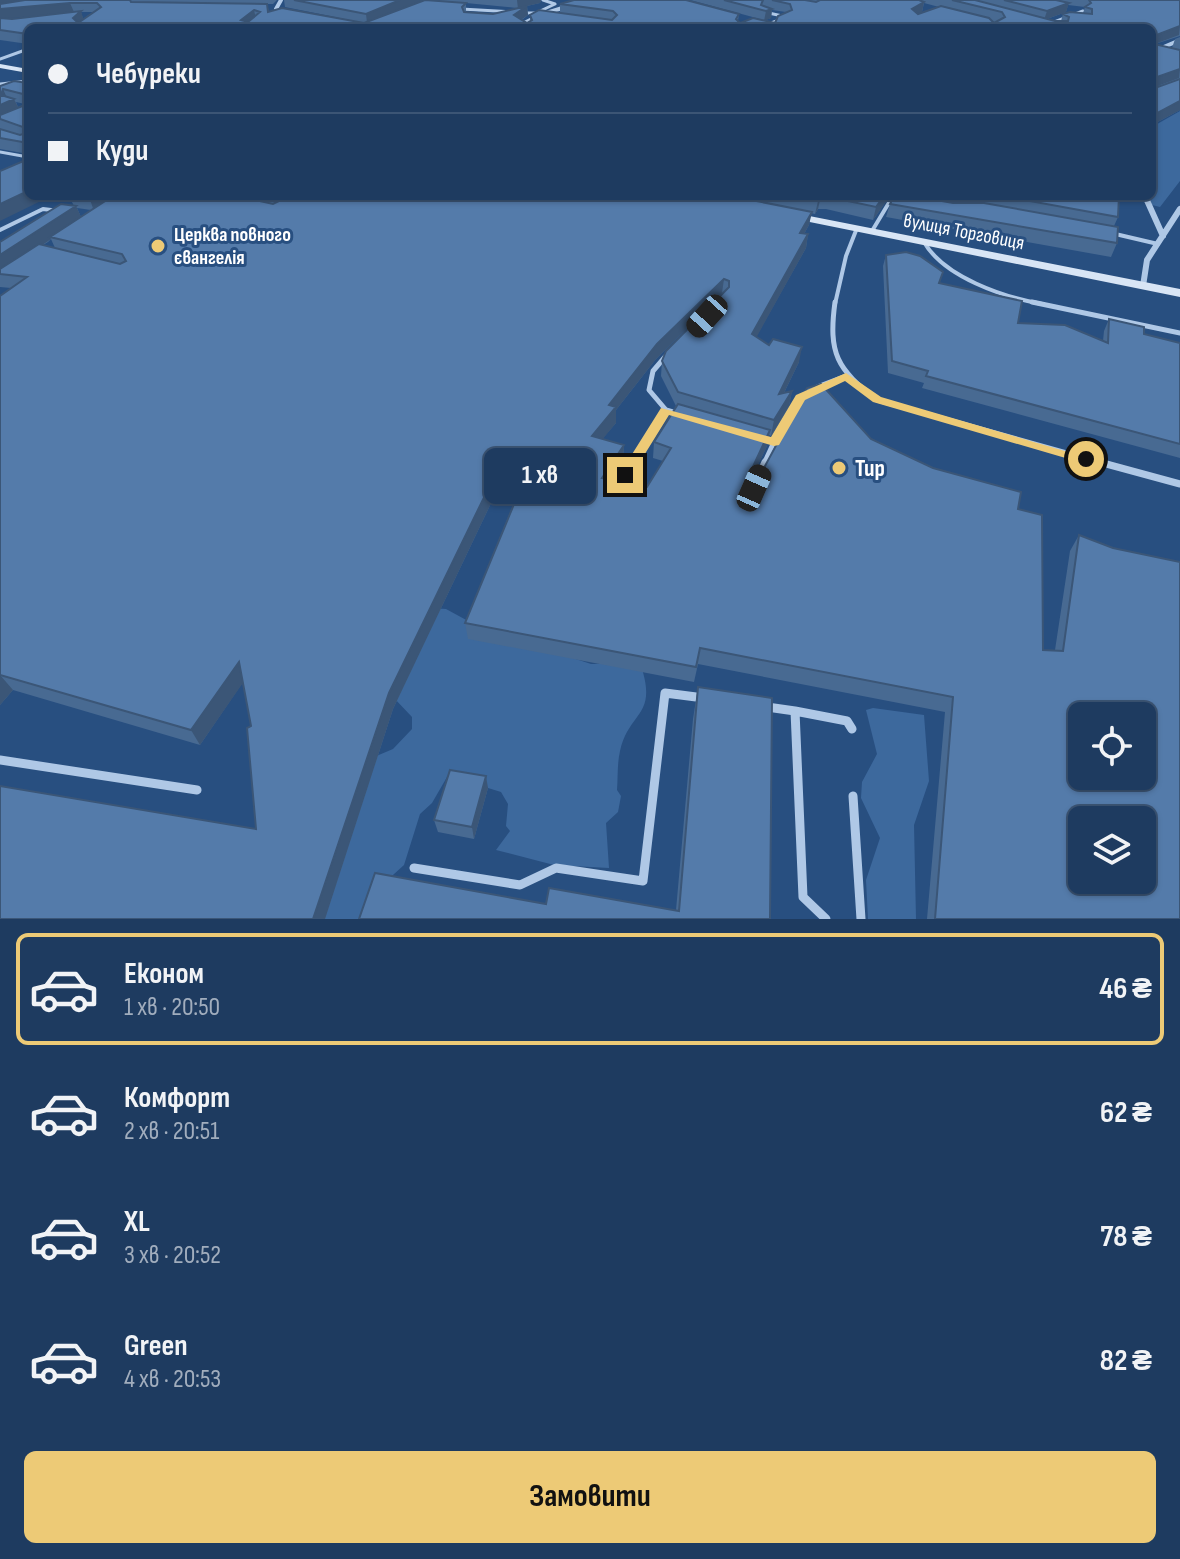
<!DOCTYPE html>
<html lang="uk">
<head>
<meta charset="utf-8">
<style>
  body { margin:0; font-family:"Sofia Sans Condensed",sans-serif; background:#2b4669; color:#f1f3f6; height:100vh; display:flex; flex-direction:column; font-size:30px; white-space:nowrap }
  * { box-sizing:border-box; margin:0 }
  p { font-size:26px; color:#a1adbd }
  .icon { flex:none; width:44px; height:44px; fill:none; stroke:currentColor; stroke-width:2; stroke-linecap:round; stroke-linejoin:round }
  .map { position:relative; height:919px; overflow:hidden }
  .drawer { display:flex; flex-direction:column; background:#1e3b60; flex:1 }
  .drawer>* { flex:none }
  .hud { position:absolute; left:24px; top:24px; width:1132px; height:176px; border-radius:12px; box-shadow:0 2px 6px #0004,0 0 0 2px #3c5575; display:grid; align-content:center; height:176px; padding:0 24px; background:#1e3b60 }
  .buttons { position:absolute; left:1068px; top:702px; display:grid; gap:16px }
  .buttons a { display:grid; place-items:center; width:88px; height:88px; border-radius:12px; background:#1e3b60; box-shadow:0 2px 6px #0004,0 0 0 2px #3c5575; font-size:40px }
  .end { position:absolute; width:36px; height:36px; margin:-18px; border:10px solid #edca76; background:#111; box-shadow:0 0 0 4px #111 }
  .from { border-radius:50% }
  .bubble { position:absolute; height:56px; border-radius:12px; background:#1e3b60; box-shadow:0 2px 6px #0004,0 0 0 2px #3c5575; font-size:26px; font-weight:700; line-height:56px; text-align:center }
  .car { position:absolute; width:24px; height:48px; margin:-24px -12px; border-radius:10px; box-shadow:0 0 6px 2px #0007; background:linear-gradient(#222 24%,#8ab4d8 0 40%,#222 0 76%,#8ab4d8 0 86%,#222 0) }
  .hud b { display:flex; align-items:center; gap:28px; height:76px; font-size:30px }
  .hud b+b { border-top:2px solid #3c5575 }
  .hud i { width:20px; height:20px; background:#f1f3f6 }
  ul { padding:14px 0 0; list-style:none }
  li { display:flex; align-items:center; gap:24px; height:112px; margin:0 16px 12px; padding:0 8px; border:4px solid transparent; border-radius:12px }
  li div { flex:1 }
  li b { display:block; font-size:30px }
  li em { font-style:normal; font-weight:700 }
  li.selected { border-color:#edca76 }
  li>.icon { width:72px; height:72px; stroke-width:1.5 }
  .cta { display:flex; gap:16px; margin-top:auto; padding:16px 24px }
  .cta a { flex:1; height:92px; border-radius:12px; background:#edca76; color:#111; font-size:32px; font-weight:700; line-height:92px; text-align:center }
  .map>svg:first-child { display:block }
  .green { fill:#3d699d }
  .lines { fill:none; stroke-linecap:round; stroke-linejoin:round }
  .service-far4 { stroke:#afc8e6; stroke-width:3 }
  .service-far3 { stroke:#afc8e6; stroke-width:4 }
  .service-far2 { stroke:#afc8e6; stroke-width:5 }
  .service-far1 { stroke:#afc8e6; stroke-width:7 }
  .service { stroke:#afc8e6; stroke-width:9 }
  .minor-far1 { stroke:#afc8e6; stroke-width:4 }
  .minor { stroke:#afc8e6; stroke-width:6 }
  .secondary { fill:#d8e5f5; fill-rule:evenodd }
  .wall { fill:#486a92; fill-rule:evenodd }
  .shaded-wall { fill:#3b5677 }
  .building { fill:#547baa; stroke:#3b5677; stroke-width:2; fill-rule:evenodd }
  .route { fill:#edca76 }
  .poi-dot { fill:#edca76; stroke:#284f80; stroke-width:3 }
  .labels { text-anchor:middle; stroke-width:6; stroke-linejoin:round; paint-order:stroke }
  .far-street-label { font-size:20px; fill:#fff; stroke:#284f80 }
  .far-poi-label { font-size:20px; font-weight:bold; fill:#fff; stroke:#284f80; text-anchor:start }
  .poi-label { font-size:24px; font-weight:bold; fill:#fff; stroke:#284f80; text-anchor:start }
</style>
</head>
<body>
<div class="map">
<svg width="1180" height="919" viewBox="0 0 1180 919">
  <rect width="100%" height="100%" fill="#284f80"/>
  <path class="green" d="M1180 111V181L1160 207 1148 204 1147 196H1152V127Z
    M431 608 446 609 481 628 591 664 640 663C659 717 629 710 620 751 617 764 618 778 617 790L621 796 618 812 606 823 609 868 554 865 496 850 510 831 506 826 508 804 501 792 488 788C478 770 465 773 447 777L432 803 420 814 404 865 383 884 366 919H317L374 757 393 749 412 729V717L394 698Z
    M873 708 924 715 929 781 914 825 916 919H868L866 880 880 838 861 798 862 782 877 754 866 710Z"/>
  <g class="lines">
    <path class="service-far4" d="M461 9 513 12
      M764 12 787 17 766 25
      M521 13H536L555 4 543 0
      M1049 24 1083 11
      M528 28 519 25 537 16
      M0 59 28 49
      M0 84 28 81
      M0 152 28 157"/>
    <path class="service-far3" d="M0 230 43 209 59 211
      M872 231 893 196
      M1111 233 1158 244
      M924 242C944 277 1003 297 1042 304
      M835 304 846 256 857 228"/>
    <path class="service-far2" d="M835 302C828 354 837 369 877 400L1106 464
      M1032 302 1180 333
      M665 357 653 371 649 390 666 410
      M817 387 846 376
      M760 438 774 442 764 464
      M774 442 800 398 808 393
      M632 464 666 410 680 414"/>
    <path class="service-far1" d="M1099 462 1180 484
      M625 475 633 462
      M755 484 765 462"/>
    <path class="service" d="M767 707 795 711 803 897 826 919
      M795 711 847 721 852 729
      M0 760 197 790
      M853 796 861 919
      M414 868 520 885 556 868 643 881 665 693 704 698"/>
    <path class="minor-far1" d="M281 0 276 9 287 13
      M543 14 588 0
      M1159 49 1180 40"/>
    <path class="minor" d="M1145 196 1163 236
      M1143 286 1147 260 1180 209"/>
    <path class="secondary" d="M0 64 28 69V73L0 68Z
      M789 212 1180 289V297L785 217V213Z"/>
  </g>
  <path class="wall" d="M0 0H277L273 4H267L269 12 365 23 285 7 284 0H423L403 8 440 1 439 0H541L540 3 527 6 528 15 522 20 527 23 530 21V15L560 13V4L739 14 738 21 740 23 760 19 690 0H1180V36L1155 44 1172 48 1175 39 1180 37V79L1157 86 1180 79V110L1152 125V28H28V44L0 40ZM466 3 517 8 493 14 466 12ZM924 3 939 7 919 13 922 12ZM1068 5 1085 7 1083 13 1063 14 1061 21H1055L1047 19 1066 12ZM772 10 786 12 775 23 765 20 771 18ZM81 12H93L83 19ZM61 14 12 19 5 18Z
    M28 83V154L0 149V86ZM16 102 25 104 18 107Z
    M69 196H890L873 220 826 209H818L815 214 811 213 809 225 804 234H808L806 248 756 337 799 362 784 393 792 391 789 406 771 436 769 435 767 446 752 477 758 479 871 439 1018 509 1043 650H1055L1070 551 1079 535 1180 919H927L945 712 698 664 694 682 468 639 465 623 513 505 494 497 393 709 325 919H0L256 829 251 726 243 682 200 745 13 690 0 705 11 288 0 287V242L74 206ZM77 208 91 210 81 217ZM51 239 55 248 43 245 48 242ZM722 293 662 361 661 376 676 406 654 442 653 458 663 461 647 487 611 480 623 461 624 445 602 439 616 423V410L656 359Z
    M894 196H1119L1118 217 1114 226 1117 243 1111 257 886 217 890 204Z
    M886 255 1018 323 1103 341 1104 331 1109 319 1144 334 1180 343V458L922 388 924 383 888 373 883 266Z
    M698 687 770 919 546 904 676 910 693 719Z
    M488 788 474 839 438 832 434 820Z"/>
  <path class="shaded-wall" d="M0 0H29L0 5Z
    M400 0H423L367 23 366 14Z
    M517 0H541L540 3 527 6 528 15 515 24 514 15 518 9Z
    M924 2 922 12 910 19 912 9Z
    M70 3 74 12 3 19 0 22V9Z
    M1069 3 1066 12 1044 20 1047 11Z
    M772 9 771 18 764 21 766 11Z
    M254 10 256 19 245 28 241 20Z
    M81 11 84 21 77 27 73 18Z
    M1180 26 1179 35 1152 45 1154 36Z
    M1180 69 1179 78 1152 88V83L1154 78Z
    M3 89 8 100 14 99 20 111 0 119V105Z
    M1180 101V110L1152 125V116Z
    M28 191V196H51L0 221V204Z
    M91 196H118L94 211 89 197Z
    M821 196 818 209 815 214 818 201Z
    M884 196H890L873 220 876 207Z
    M76 206 82 219 50 237 51 239 0 274V255Z
    M812 212 809 225 797 246 800 233Z
    M808 234 806 248 750 349 752 334Z
    M724 279 722 293 656 359 616 410V423L592 452V436L609 405 657 344Z
    M802 347 799 362 776 409 779 394Z
    M792 391 789 406 771 436 774 420Z
    M770 430 767 446 748 486 751 471Z
    M624 445 623 461 602 494V478Z
    M492 481 494 497 393 709 325 919H313L389 693Z
    M239 662 247 677 200 745 191 730Z
    M0 675 13 690 0 705Z
    M486 776 488 788 474 839 472 827Z"/>
  <path class="building" d="M25 0H130L131 2 267 4 268 12 282 8 364 23 425 0 466 3 462 7 464 12 493 14 527 6 514 15 527 23 532 20 530 15 539 10 612 20 617 15 613 11 560 4 574 0H686L739 14 736 19 740 23 753 18 775 23 778 16 792 10 790 4 772 0H805L816 2 820 0H919L924 2 912 9 918 14 941 6 989 18 994 23 1005 17 1002 12 952 0H975L1055 21H1068L1069 17 1063 14 1070 12 1092 14V9L1085 7 1091 3 1089 0H1180V26L1154 36V44L1180 50V69L1154 78 1152 83V28H28V34L0 30V18L12 19 81 11 73 18 78 23 101 7 97 3H70L0 9V4ZM254 10 260 12 248 22 241 20Z
    M294 0H400L366 14Z
    M724 0H763L761 5 772 9 766 11Z
    M1004 0H1056L1069 3 1047 11Z
    M1180 79V101L1152 116V83L1158 87Z
    M14 81 28 83V143L0 138V129L20 135 26 133 23 127 0 119V115L25 105 27 95 3 89 1 95 14 99 0 105V86Z
    M28 159V191L0 204V171Z
    M113 196H237L273 204 279 201 277 196H731L812 212 800 233 808 234 752 334 769 345 773 339 802 347 779 394 792 391 774 420 678 392 662 361 666 351 729 287V281L724 279 657 344 609 405 616 407 592 436 624 445 602 478 647 487 671 448 654 442 678 404 770 430 751 471 752 477 758 479 807 388 821 384 871 439 933 468 1021 492 1018 509 1042 515 1043 650 1063 651 1079 535 1113 548 1180 562V919H935L953 697 700 648 696 667 465 623 519 492 492 481 389 693 313 919H0V786L256 829 247 728 251 726 239 662 191 730 0 675V296L27 277 0 274V269L39 244 120 264 126 261 122 254 50 237ZM1082 716H1142V776H1082ZM1082 820H1142V880H1082Z
    M794 196H821L818 201Z
    M824 196H884L876 207Z
    M894 196H914L953 203H984L1118 227 1117 243 890 204Z
    M1002 196H1119L1118 217Z
    M61 204 76 206 0 255V242Z
    M906 252 920 256 943 272 939 283 1022 301 1018 323 1065 325 1108 343 1109 319 1144 327V334L1180 343V444L926 376 928 371 892 361 886 255Z
    M698 687 772 698 770 919H359L375 873 546 904 549 888 679 911Z
    M450 770 486 776 472 827 434 820Z"/>
  <path class="route" d="M846 373 881 397 1092 459 1086 464 873 402 845 381 805 400 779 445 774 446 669 415 630 478 619 475 661 408 771 437 796 395Z"/>
  <g class="poi-dot">
    <circle cx="158" cy="246" r="8"/>
    <circle cx="839" cy="468" r="8"/>
  </g>
  <g class="labels">
    <g class="far-street-label">
      <text transform="translate(964 231) rotate(11)" y="7">вулиця Торговиця</text>
    </g>
    <g class="far-poi-label">
      <text x="174" y="241">Церква повного<tspan x="174" dy="23">євангелія</tspan></text>
    </g>
    <g class="poi-label">
      <text x="855" y="476">Тир</text>
    </g>
  </g>
</svg>
<div class="buttons">
<a><svg class="icon" aria-label="locate" viewBox="0 0 24 24"><circle cx="12" cy="12" r="6"/><path d="M12 2v4M12 18v4M2 12h4M18 12h4"/></svg></a>
<a><svg class="icon" aria-label="layers" viewBox="0 0 24 24"><path d="M12 4l9 5-9 5-9-5zM3 14l9 5 9-5"/></svg></a>
</div>
<i class="end from" style="left:1086px;top:459px"></i>
<i class="end" style="left:625px;top:475px"></i>
<div class="bubble" style="left:484px;top:448px;width:112px">1 хв</div>
<i class="car" style="left:707px;top:316px;rotate:222deg"></i>
<i class="car" style="left:754px;top:488px;rotate:24deg"></i>
<div class="hud">
<b><i class="from"></i>Чебуреки</b>
<b><i></i>Куди</b>
</div>
</div>
<section class="drawer">
<ul>
<li class="selected"><svg class="icon" aria-label="car" viewBox="0 0 24 24"><path d="M5 17H2v-5l4-1 3-4h7l3 4 3 1v5h-3M9 17h6M6 11h13"/><circle cx="7" cy="17" r="2"/><circle cx="17" cy="17" r="2"/></svg><div><b>Економ</b><p>1 хв · 20:50</p></div><em>46 ₴</em></li>
<li><svg class="icon" aria-label="car" viewBox="0 0 24 24"><path d="M5 17H2v-5l4-1 3-4h7l3 4 3 1v5h-3M9 17h6M6 11h13"/><circle cx="7" cy="17" r="2"/><circle cx="17" cy="17" r="2"/></svg><div><b>Комфорт</b><p>2 хв · 20:51</p></div><em>62 ₴</em></li>
<li><svg class="icon" aria-label="car" viewBox="0 0 24 24"><path d="M5 17H2v-5l4-1 3-4h7l3 4 3 1v5h-3M9 17h6M6 11h13"/><circle cx="7" cy="17" r="2"/><circle cx="17" cy="17" r="2"/></svg><div><b>XL</b><p>3 хв · 20:52</p></div><em>78 ₴</em></li>
<li><svg class="icon" aria-label="car" viewBox="0 0 24 24"><path d="M5 17H2v-5l4-1 3-4h7l3 4 3 1v5h-3M9 17h6M6 11h13"/><circle cx="7" cy="17" r="2"/><circle cx="17" cy="17" r="2"/></svg><div><b>Green</b><p>4 хв · 20:53</p></div><em>82 ₴</em></li>
</ul>
<div class="cta"><a>Замовити</a></div>
</section>
</body>
</html>
